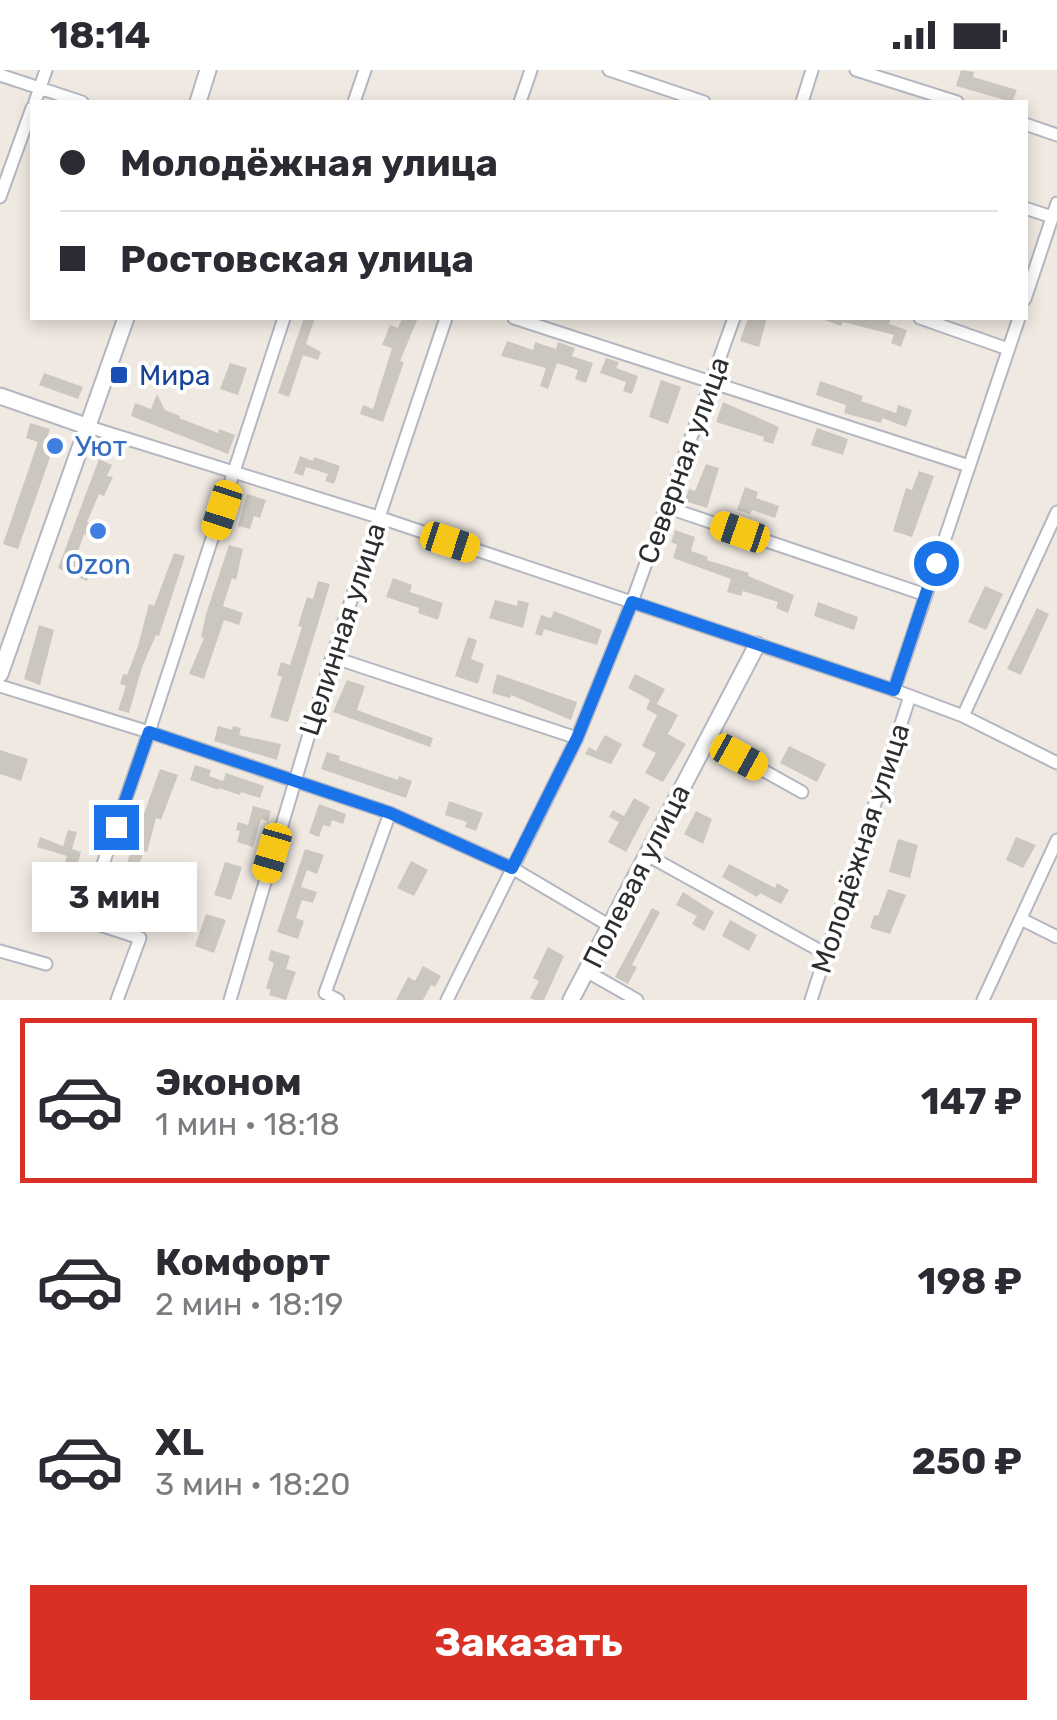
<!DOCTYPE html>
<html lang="ru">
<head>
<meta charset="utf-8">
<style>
  body { margin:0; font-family:Rubik,sans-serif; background:#f2f2f3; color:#2b2b33; height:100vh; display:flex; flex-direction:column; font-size:38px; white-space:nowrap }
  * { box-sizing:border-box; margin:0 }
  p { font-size:32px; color:#7c7c81 }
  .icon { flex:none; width:55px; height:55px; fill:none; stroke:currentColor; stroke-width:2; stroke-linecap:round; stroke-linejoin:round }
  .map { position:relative; height:930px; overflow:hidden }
  .sheet { display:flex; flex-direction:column; background:#fff; flex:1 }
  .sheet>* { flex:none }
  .hud { position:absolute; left:30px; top:30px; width:998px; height:220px; border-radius:0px; box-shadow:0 5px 15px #0003; display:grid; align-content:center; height:220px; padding:0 30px; background:#fff }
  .end { position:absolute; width:45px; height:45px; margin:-22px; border:12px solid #1a73e8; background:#fff; box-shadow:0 0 0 5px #fff }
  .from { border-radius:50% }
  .bubble { position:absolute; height:70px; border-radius:0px; background:#fff; box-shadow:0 5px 15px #0003; font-size:32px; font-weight:700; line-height:70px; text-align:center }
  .car { position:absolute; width:30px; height:60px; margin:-30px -15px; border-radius:12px; box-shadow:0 0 8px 2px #0007; background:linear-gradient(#f5c518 24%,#345 0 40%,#f5c518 0 76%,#345 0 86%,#f5c518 0) }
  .hud b { display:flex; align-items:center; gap:35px; height:95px; font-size:38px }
  .hud b+b { border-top:2px solid #e1e1e2 }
  .hud i { width:25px; height:25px; background:#2b2b33 }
  ul { padding:18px 0 0; list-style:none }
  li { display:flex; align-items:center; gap:30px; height:165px; margin:0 20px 15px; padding:0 10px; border:5px solid transparent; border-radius:0px }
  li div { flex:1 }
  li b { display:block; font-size:38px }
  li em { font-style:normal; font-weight:700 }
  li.current { border-color:#d93025 }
  li>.icon { width:90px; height:90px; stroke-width:1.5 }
  .button { display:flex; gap:20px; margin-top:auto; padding:20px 30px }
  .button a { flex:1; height:115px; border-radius:0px; background:#d93025; color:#fff; font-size:40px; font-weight:700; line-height:115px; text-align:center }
  .status { display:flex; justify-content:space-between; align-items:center; height:70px; padding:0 50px; background:#fff; direction:ltr }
  .status svg { height:28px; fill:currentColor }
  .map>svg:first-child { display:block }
  .building { fill:#cbc7bf }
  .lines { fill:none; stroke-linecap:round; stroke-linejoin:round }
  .street-casing { stroke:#b4b7c1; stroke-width:15 }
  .secondary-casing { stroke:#b4b7c1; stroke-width:19 }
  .street { stroke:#fff; stroke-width:11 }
  .secondary { stroke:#fff; stroke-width:15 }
  .route { stroke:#1a73e8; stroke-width:12 }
  .transit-dot { fill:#1a4fb4; stroke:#fff; stroke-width:4 }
  .shop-dot { fill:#3f7fe0; stroke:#fff; stroke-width:4 }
  .labels { text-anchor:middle; stroke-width:8; stroke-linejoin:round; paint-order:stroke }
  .transit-label { font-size:28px; fill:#164399; stroke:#fff; text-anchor:start }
  .shop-label { font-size:28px; fill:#366cbe; stroke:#fff; text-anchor:start }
  .street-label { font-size:28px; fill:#2e2e2e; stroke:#fff }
</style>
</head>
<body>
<div class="status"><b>18:14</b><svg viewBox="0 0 49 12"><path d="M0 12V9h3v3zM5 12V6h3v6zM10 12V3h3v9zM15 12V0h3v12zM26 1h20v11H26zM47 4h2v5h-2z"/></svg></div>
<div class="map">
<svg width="1057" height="930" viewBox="0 0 1057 930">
  <rect width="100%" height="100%" fill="#efe9e1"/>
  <path class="building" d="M961 0 974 2 973 7 1017 20 1012 32 956 16Z
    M304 248H315L306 274 321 282 318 290 303 285 289 327 278 323Z
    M402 248H418L400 291 404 292 383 352 360 344 363 335 373 339 392 278 382 275 390 255 398 258Z
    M748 248H767L759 277 740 271Z
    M819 248H891L889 254 907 260 901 277 891 273 894 265 843 252 841 256Z
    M507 271 533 280 535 272 556 279 558 272 575 278 572 286 593 293 586 313 575 309 578 300 557 293 548 319 540 316 546 298 501 286Z
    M606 288 619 292 616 298 638 306 632 324 623 321 626 312 600 303Z
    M230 293 247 298 238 325 220 319Z
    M44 303 83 317 78 329 39 315Z
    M661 310 681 317 668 354 649 347Z
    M820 311 863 326 861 331 896 343 898 335 912 340 906 357 882 348 881 353 844 343 846 335 816 325Z
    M157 324 165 340 180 346 179 348 218 363 219 359 235 365 228 384 131 346 135 333 151 339Z
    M723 332 779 357 773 374 763 371 764 367 716 352Z
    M30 353 50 359 46 370 55 373 18 479 3 474 38 372 26 368Z
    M817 358 848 369 843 385 811 375Z
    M300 386 313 391 314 387 340 396 334 414 325 411 328 404 306 397 303 406 294 403Z
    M99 389 112 395 107 406 113 407 104 426 99 424 87 452 108 462 105 471 84 464 76 487 94 494 87 511 58 498Z
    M706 394 719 398 707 438 685 431 689 419 695 421Z
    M919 401 934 406 912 467 893 461 906 418 912 420Z
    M745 417 758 422 756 428 779 436 775 448 752 440 750 444 737 440Z
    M247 424 266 430 260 448 254 446 250 459 238 456Z
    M675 460 695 467 691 481 708 487 707 490 749 503 748 506 794 525 788 543 776 538 778 532 743 521 741 526 727 522 731 509 673 488 677 475 671 472Z
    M229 475 243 479 236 510 232 508 223 536 243 543 239 555 224 550 204 609 189 604 204 568 201 567 206 544Z
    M174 483 185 486 159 566 156 565 142 597 129 643 118 640 126 616 120 614 123 604 127 605 138 576 149 534 154 536Z
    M393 508 412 515 410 522 443 533 438 550 418 543 419 538 386 527Z
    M318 511 330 514 288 652 270 647 282 607 277 605 281 592 290 595 302 557 298 556 307 527 313 529Z
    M985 516 1003 524 986 560 968 552Z
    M495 530 517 536 518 530 529 533 523 558 489 548Z
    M818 532 858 547 854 560 814 546Z
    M1037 538 1049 544 1021 605 1007 599Z
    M554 541 602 560 597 575 544 559 542 566 535 564 541 545 551 548Z
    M39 555 54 560 40 615 24 609Z
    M468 567 477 570 471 589 484 594 478 614 455 606Z
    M497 604 577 632 571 650 511 625 510 628 492 623Z
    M635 604 665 619 657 634 678 645 668 664 686 674 663 712 645 703 656 683 642 676 657 645 646 639 650 630 628 618Z
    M347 610 365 616 357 640 433 668 430 677 333 642Z
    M218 656 232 660 233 656 241 658 239 665 281 674 277 690 214 671Z
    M605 665 622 674 611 694 585 684 589 677 596 681Z
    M789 676 826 694 817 712 780 693Z
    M0 680 28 689 21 711 0 704Z
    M327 682 340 686 339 690 398 710 399 706 412 711 406 728 321 699Z
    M195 695 211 700 209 706 223 711 226 703 264 716 260 728 241 722 240 725 219 718V720L190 710Z
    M160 699 178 705 161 750 156 748 147 782 144 781 121 843 110 840 127 801 125 800 132 777Z
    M634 728 650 737 626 782 608 772 619 752 609 747 613 740 624 746Z
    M449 731 483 743 476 761 465 757 467 752 445 745Z
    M319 734 346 744 343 754 332 750 330 757 323 755 319 767 309 763Z
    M253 736 271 741 268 751 261 749 253 777 237 772 240 761 236 760 238 752 248 755Z
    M696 741 712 749 703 774 684 764Z
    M68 760 77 762 72 779 81 782 75 802 63 798 67 786 37 777 40 767 63 776Z
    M1016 767 1036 775 1023 798 1006 790Z
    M898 769 918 775 910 808 889 802Z
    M305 779 324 785 317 804 307 800 301 817 317 822 313 833 302 830 296 848 304 851 298 869 277 862Z
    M411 791 428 800 414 826 397 818Z
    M225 792 242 797 231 830 214 825Z
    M729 794 775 818 777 813 789 820 781 834 760 823 757 827 722 807Z
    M888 819 906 825 890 864 870 858 874 845 878 846Z
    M683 822 714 842 704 861 692 854 697 846 676 835Z
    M652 838 660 842 632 895 637 897 628 914 615 907Z
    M206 844 226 850 214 883 195 876Z
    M730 850 757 865 749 881 722 866Z
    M548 877 564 886 544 930H535L530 928 539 911 533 908Z
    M271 880 290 886 286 899 296 902 286 930 269 925 271 920 266 918 274 893 268 890Z
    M423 896 441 906 435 917 431 915 423 930H396L408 907 415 911Z"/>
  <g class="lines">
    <defs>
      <path id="street" d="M609 0 704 32
        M856 0 957 32
        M0 5 82 32
        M35 32 46 0
        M354 32 365 0
        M520 32 531 0
        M802 32 812 0
        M1025 54 1057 65
        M0 127 32 38
        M1025 138 1052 147
        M1025 229 1057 133
        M514 248 969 396
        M920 248 1008 279
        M89 357 378 447 894 620 963 646 1057 693
        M666 437 926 525
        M332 587 577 668
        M0 616 149 662 390 743 512 798 610 856
        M894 620 1019 248
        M963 646 1057 442
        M707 669 802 722
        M647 785 826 884
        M1021 849 1057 867
        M0 881 46 894
        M586 901 637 930
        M117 930 140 868 94 853V820L149 662 284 248
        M230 930 332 587 446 248
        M338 930 325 923 390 743
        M447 930 577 668 632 532 734 248
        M811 930 910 626
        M983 930 1057 770"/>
      <path id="secondary" d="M198 32 208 0
        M0 326 89 357
        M0 604 126 248
        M571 930 757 575"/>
    </defs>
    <use href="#street" class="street-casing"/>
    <use href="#secondary" class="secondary-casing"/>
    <use href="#street" class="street"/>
    <use href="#secondary" class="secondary"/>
  </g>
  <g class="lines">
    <path class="route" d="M116 757 149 662 390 743 512 798 577 668 632 532 894 620 936 493"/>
  </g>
  <rect class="transit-dot" x="109" y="295" width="20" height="20" rx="5"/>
  <g class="shop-dot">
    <circle cx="55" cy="376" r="10"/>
    <circle cx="98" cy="461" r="10"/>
  </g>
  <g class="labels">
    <g class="transit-label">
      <text x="139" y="315">Мира</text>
    </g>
    <g class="shop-label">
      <text x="75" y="386">Уют</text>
      <text x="98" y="504" text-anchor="middle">Ozon</text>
    </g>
    <g class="street-label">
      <text transform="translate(683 390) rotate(-70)" y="10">Северная улица</text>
      <text transform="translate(342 559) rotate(-72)" y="10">Целинная улица</text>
      <text transform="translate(860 778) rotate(-72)" y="10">Молодёжная улица</text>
      <text transform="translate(636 806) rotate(-63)" y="10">Полевая улица</text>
    </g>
  </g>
</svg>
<i class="end from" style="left:936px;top:493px"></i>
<i class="end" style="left:116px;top:757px"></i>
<div class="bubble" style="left:32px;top:792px;width:165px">3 мин</div>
<i class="car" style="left:222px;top:440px;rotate:198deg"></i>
<i class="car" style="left:740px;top:462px;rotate:289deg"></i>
<i class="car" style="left:450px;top:472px;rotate:108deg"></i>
<i class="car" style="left:739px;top:687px;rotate:119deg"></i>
<i class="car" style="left:272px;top:783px;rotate:196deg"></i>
<div class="hud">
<b><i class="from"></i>Молодёжная улица</b>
<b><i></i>Ростовская улица</b>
</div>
</div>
<section class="sheet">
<ul>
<li class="current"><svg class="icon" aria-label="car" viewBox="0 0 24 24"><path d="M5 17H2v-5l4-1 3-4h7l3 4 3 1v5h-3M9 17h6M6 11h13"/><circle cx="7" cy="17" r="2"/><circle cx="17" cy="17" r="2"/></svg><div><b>Эконом</b><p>1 мин · 18:18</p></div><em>147 ₽</em></li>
<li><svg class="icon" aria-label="car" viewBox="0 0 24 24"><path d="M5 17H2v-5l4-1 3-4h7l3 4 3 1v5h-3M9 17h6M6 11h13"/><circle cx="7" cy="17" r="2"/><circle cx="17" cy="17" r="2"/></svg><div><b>Комфорт</b><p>2 мин · 18:19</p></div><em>198 ₽</em></li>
<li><svg class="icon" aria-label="car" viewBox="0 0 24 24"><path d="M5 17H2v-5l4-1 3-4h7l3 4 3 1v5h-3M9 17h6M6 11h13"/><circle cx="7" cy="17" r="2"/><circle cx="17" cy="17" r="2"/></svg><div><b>XL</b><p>3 мин · 18:20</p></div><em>250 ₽</em></li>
</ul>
<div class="button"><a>Заказать</a></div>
</section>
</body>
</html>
